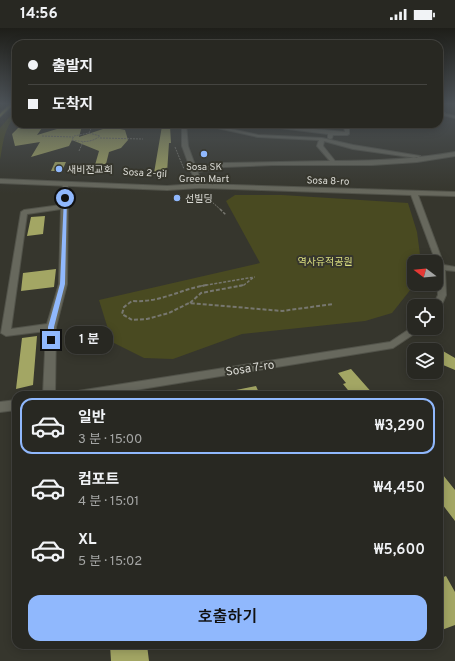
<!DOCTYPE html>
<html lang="ko">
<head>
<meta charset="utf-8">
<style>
  body { margin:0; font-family:Overpass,"Noto Sans KR",sans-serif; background:#30302a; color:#f1f3f6; height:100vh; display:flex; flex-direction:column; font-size:15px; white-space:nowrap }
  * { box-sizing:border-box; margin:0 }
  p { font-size:13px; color:#a5a6a5 }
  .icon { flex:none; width:22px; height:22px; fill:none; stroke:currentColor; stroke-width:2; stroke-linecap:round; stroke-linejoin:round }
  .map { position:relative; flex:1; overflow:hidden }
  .panel { position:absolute; left:12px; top:363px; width:431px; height:258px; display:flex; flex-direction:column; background:#282822; border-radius:12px; box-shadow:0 2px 10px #0003,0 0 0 1px #444440 }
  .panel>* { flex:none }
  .banner { position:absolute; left:12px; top:12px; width:431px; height:88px; border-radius:12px; box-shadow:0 2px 10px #0003,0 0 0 1px #444440; display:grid; align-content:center; height:88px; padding:0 16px; background:#282822 }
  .needle { width:26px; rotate:286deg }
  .fabs { position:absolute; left:407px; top:227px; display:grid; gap:8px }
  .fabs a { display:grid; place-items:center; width:36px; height:36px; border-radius:8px; background:#282822; box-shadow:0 2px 10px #0003,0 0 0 1px #444440; font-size:20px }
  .end { position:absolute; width:18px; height:18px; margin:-9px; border:5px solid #90b8fd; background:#111; box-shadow:0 0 0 2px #111 }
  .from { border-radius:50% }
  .bubble { position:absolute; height:28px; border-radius:12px; background:#282822; box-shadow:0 2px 10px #0003,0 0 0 1px #444440; font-size:13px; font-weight:600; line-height:28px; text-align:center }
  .banner b { display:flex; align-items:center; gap:14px; height:38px; font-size:15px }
  .banner b+b { border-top:1px solid #444440 }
  .banner i { width:10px; height:10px; background:#f1f3f6 }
  ul { padding:7px 0 0; list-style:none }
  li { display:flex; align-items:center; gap:12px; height:56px; margin:0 8px 6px; padding:0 8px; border:2px solid transparent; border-radius:12px }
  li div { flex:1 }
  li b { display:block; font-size:15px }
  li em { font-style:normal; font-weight:600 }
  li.active { border-color:#90b8fd }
  li>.icon { width:36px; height:36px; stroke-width:1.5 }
  .primary-button { display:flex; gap:8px; margin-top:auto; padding:8px 16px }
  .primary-button a { flex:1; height:46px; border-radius:12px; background:#90b8fd; color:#111; font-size:16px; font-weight:600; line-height:46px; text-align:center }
  .status { display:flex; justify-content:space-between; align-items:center; height:28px; padding:0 20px; background:#282822; direction:ltr }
  .status svg { height:11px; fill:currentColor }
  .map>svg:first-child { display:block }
  .green { fill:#494a21 }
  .building { fill:#a3a664 }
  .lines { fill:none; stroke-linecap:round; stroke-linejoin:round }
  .service-casing { stroke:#52534a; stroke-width:2 }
  .minor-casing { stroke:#52534a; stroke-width:2 }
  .tertiary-casing { stroke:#52534a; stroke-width:2 }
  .primary-casing { stroke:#52534a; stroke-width:2 }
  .path-far2 { stroke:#77776f; stroke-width:1; stroke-dasharray:2 1; stroke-linecap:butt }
  .path-far1 { stroke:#77776f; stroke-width:1.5; stroke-dasharray:3 1.5; stroke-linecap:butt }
  .path { stroke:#77776f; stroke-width:2; stroke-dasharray:4 2; stroke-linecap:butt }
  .service { fill:#67685d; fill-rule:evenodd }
  .minor { fill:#67685d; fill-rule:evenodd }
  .tertiary { fill:#67685d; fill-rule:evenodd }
  .primary { fill:#989a4c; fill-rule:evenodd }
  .route { fill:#90b8fd }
  .poi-dot { fill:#90b8fd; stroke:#36362d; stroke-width:1.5 }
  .labels { text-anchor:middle; stroke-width:4; stroke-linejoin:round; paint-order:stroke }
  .far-poi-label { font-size:10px; fill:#dadad4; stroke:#36362d; text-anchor:start }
  .far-street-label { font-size:10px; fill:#dadad4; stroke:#36362d }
  .far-park-label { font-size:10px; fill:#dbdf80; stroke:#36362d }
  .street-label { font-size:12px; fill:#dadad4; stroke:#36362d }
</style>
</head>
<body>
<div class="status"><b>14:56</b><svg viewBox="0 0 49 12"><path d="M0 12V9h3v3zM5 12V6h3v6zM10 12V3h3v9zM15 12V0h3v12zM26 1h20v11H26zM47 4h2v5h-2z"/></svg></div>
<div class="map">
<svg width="455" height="633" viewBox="0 0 455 633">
  <rect width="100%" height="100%" fill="#36362d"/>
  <path class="green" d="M16 81V87C4 100 3 115 0 132V100Z
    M235 167H282L408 175 417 204 421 234H414L415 256 392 285 365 293 242 306 173 331 144 330 112 314 99 272 260 235 226 173Z"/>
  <path class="building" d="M67 98 75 100 82 98 79 109 106 100 120 101 125 102 128 112 121 120 109 124 104 144H93L99 123 72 112 69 118 31 129 40 114 15 118 12 106 18 100H42L37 107Z
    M162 98H170L171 115H169L167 145H154Z
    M55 134H66L62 143H51Z
    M45 188 43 206 27 208 31 189Z
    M56 241 54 259 21 263 23 245Z
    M37 308 33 357 16 361 22 310Z
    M436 319 455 330V342L436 334Z
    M351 341 374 367H352L343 356 346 355 338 345Z
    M256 358 260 367H231V363Z
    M439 442 455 462V493L439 472Z
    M446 548 455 564V597L439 603V551Z
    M110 617H147L149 633H111Z"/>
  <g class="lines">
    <defs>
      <path id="service" d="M442 85 455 88V90L442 87Z"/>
      <path id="minor" d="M199 96H208L258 107 322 110 353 117 420 128 417 130 353 121 324 113 323 118 335 133C376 133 415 131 455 124V128L417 134 372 137H273L224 139 193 145 191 144V142L224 135 330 133 317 118 319 112 258 109Z
        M248 96H263L345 104 344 99 319 96H345L349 99V106L347 107H333L332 110 330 111 328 110V106Z
        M63 155 68 156 67 256 56 299 55 367H43L46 303 6 308 1 305 21 184 24 182 61 177ZM61 181 59 256 47 296 11 301 27 186Z"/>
      <path id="tertiary" d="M439 82 445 85V87L439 85Z
        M182 96H186L188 118 202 156 455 164V168L418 167 444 237 455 239V243L445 242 446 267 439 283 436 284V278H433L438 267 436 234 411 167 200 160 167 162 0 155V151L167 158 196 156 182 118Z
        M414 298V300H423L393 320 105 367H72L74 364 78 363 390 314Z
        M16 372V382L0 384V374Z"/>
      <path id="primary" d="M10 76H14L0 89V86Z"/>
    </defs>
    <use href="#service" class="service-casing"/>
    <use href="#minor" class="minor-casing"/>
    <use href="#tertiary" class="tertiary-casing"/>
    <use href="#primary" class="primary-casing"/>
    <path class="path-far2" d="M89 105 93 96
      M89 105 100 108C91 115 83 114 72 112L74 108Z
      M42 108 73 109
      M100 110 143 111
      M175 119 184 141
      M79 123 83 114
      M208 167 211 173 221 182"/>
    <path class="path-far1" d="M220 181 226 187
      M201 258 255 249
      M239 258 244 257 254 249"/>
    <path class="path" d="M207 257C180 261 161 275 132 273L124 279 122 286 132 292 147 291 169 285 189 275 282 283 333 276
      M190 275 201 265 244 257"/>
    <use href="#service" class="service"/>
    <use href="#minor" class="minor"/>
    <use href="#tertiary" class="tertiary"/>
    <use href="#primary" class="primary"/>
  </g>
  <linearGradient id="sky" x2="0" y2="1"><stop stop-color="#1e1e19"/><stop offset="0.46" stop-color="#4c5257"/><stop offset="1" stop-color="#4c5257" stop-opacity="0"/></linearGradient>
  <rect width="455" height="165" fill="url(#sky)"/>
  <path class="route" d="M64 169 67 170 65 256 54 299V312L51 315 48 312V299L60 256Z"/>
  <g class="poi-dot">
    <circle cx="204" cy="126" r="4"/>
    <circle cx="59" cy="141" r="4"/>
    <circle cx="177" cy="170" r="4"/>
  </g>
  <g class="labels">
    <g class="far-poi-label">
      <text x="204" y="142" text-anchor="middle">Sosa SK<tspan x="204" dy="12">Green Mart</tspan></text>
      <text x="67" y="145">새비전교회</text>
      <text x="185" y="174">선빌딩</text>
    </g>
    <g class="far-street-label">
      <text transform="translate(145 144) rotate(3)" y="4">Sosa 2-gil</text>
      <text transform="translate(328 152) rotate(2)" y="4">Sosa 8-ro</text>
    </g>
    <g class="far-park-label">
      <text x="325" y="237">역사유적공원</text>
    </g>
    <g class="street-label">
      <text transform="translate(250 340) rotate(-9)" y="4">Sosa 7-ro</text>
    </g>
  </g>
</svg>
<div class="fabs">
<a><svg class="needle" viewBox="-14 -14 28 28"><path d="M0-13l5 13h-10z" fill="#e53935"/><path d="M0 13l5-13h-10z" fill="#a5a6a5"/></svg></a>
<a><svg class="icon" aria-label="locate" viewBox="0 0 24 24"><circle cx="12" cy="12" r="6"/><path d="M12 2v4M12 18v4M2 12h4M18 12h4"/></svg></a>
<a><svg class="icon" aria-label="layers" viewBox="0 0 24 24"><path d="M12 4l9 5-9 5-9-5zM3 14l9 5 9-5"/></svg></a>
</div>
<i class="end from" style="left:65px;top:170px"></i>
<i class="end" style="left:51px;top:312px"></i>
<div class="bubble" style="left:65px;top:298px;width:48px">1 분</div>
<div class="banner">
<b><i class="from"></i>출발지</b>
<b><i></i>도착지</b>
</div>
<section class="panel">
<ul>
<li class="active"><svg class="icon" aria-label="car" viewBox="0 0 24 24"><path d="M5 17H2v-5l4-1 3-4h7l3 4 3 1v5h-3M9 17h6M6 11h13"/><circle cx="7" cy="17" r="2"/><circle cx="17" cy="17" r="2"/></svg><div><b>일반</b><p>3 분 · 15:00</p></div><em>₩3,290</em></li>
<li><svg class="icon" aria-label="car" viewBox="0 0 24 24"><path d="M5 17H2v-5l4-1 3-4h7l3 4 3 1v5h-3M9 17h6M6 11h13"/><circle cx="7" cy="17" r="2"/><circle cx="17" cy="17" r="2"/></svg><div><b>컴포트</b><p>4 분 · 15:01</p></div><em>₩4,450</em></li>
<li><svg class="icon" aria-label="car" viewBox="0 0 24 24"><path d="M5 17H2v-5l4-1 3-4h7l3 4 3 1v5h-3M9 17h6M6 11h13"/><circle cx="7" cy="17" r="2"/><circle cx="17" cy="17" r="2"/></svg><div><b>XL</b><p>5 분 · 15:02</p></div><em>₩5,600</em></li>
</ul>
<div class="primary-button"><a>호출하기</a></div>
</section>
</div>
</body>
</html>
